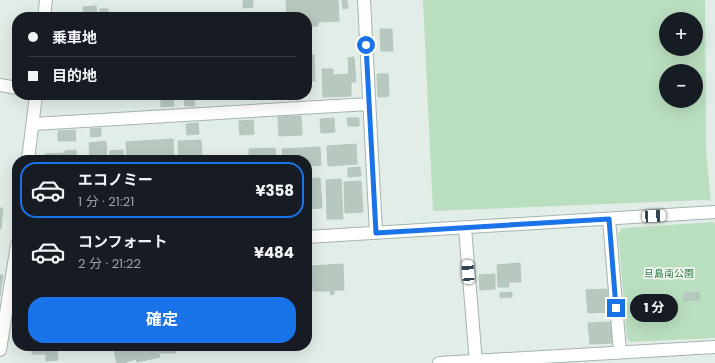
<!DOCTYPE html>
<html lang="ja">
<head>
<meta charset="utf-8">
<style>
  body { margin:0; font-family:Poppins,"Noto Sans JP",sans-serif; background:#242831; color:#f1f3f6; height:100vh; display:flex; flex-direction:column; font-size:15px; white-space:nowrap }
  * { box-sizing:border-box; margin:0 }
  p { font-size:13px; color:#9ea1a6 }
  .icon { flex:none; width:22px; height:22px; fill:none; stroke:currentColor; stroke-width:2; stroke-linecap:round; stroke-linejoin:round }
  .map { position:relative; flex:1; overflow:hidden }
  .details { position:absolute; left:12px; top:155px; width:300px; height:196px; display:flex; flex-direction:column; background:#171b24; border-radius:16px; box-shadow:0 4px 16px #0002 }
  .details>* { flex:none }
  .hud { position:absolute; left:12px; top:12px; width:300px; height:88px; border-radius:16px; box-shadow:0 4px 16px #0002; display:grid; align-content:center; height:88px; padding:0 16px; background:#171b24 }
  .fabs { position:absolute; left:659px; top:12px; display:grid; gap:8px }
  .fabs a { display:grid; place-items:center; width:44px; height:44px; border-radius:50%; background:#171b24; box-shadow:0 4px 16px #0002; font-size:20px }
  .end { position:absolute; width:18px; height:18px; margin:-9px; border:5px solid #1a73e8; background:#fff; box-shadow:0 0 0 2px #fff }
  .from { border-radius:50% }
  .bubble { position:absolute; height:28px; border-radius:14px; background:#171b24; box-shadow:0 4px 16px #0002; font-size:13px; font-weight:700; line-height:28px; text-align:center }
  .car { position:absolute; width:12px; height:24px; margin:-12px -6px; border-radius:5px; box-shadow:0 0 3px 1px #0007; background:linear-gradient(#fff 24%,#345 0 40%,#fff 0 76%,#345 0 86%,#fff 0) }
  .hud b { display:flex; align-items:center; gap:14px; height:38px; font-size:15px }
  .hud b+b { border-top:1px solid #363941 }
  .hud i { width:10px; height:10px; background:#f1f3f6 }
  ul { padding:7px 0 0; list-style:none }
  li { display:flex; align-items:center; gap:12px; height:56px; margin:0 8px 6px; padding:0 8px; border:2px solid transparent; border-radius:16px }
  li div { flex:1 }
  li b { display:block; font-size:15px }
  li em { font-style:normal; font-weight:700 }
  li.current { border-color:#1a73e8 }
  li>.icon { width:36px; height:36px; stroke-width:1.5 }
  .button { display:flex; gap:8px; margin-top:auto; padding:8px 16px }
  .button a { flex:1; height:46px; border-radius:16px; background:#1a73e8; color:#fff; font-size:16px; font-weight:700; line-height:46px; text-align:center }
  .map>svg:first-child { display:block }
  .green { fill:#badfbf; fill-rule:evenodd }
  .building { fill:#b7c8bf; stroke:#b4c7bd }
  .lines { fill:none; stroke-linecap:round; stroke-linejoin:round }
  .street-casing { stroke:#a4b5ad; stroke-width:14 }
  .street { stroke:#fff; stroke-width:12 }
  .route { stroke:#1a73e8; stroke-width:5 }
  .labels { text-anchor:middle; stroke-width:3.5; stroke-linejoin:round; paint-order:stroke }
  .park-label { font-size:10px; fill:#2a773e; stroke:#f3f9f5 }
</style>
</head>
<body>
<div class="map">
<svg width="715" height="363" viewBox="0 0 715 363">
  <rect width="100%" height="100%" fill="#e2ede7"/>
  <path class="green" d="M423 0H705L706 151 711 201 705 200 433 211ZM666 19H696V49H666ZM666 71H696V101H666Z
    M714 222 715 225V338L631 342 627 339 618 233 623 228Z"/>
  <path class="building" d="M243 0H253V7L243 8Z
    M286 0H338L339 21 318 22V26L307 27V17H287Z
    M342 0H347L348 8 343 9Z
    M96 6 97 17H84L83 7Z
    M100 9H108V15L127 14V17H101Z
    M380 29H392L393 51H381Z
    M307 55H314L315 81H307Z
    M354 57 356 82H351V74H349L348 58Z
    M322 69H333V75L351 74V96L323 97Z
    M377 74H388L389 96 378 97Z
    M173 95 174 106 161 107V96Z
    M194 96 195 106H185L184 97Z
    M301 116 302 135 279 136 278 117Z
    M334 118 335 132 321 133 320 119Z
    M347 118H359V126H348Z
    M253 120 254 134 240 135 239 121Z
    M198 123 199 134 187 135 186 124Z
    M101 128V136L91 137 90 129Z
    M75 130 76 141H58V131Z
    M173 139 174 160H127L126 142Z
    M201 140 202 160H179L178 141Z
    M106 141 107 160H90L89 143Z
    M356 144 357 164 328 166 327 146Z
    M320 147 321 165 307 166V160H283L282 149Z
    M275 148 276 160H249V149Z
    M76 150V160H45V154L65 153V151Z
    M123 150 124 160H110V151Z
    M360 167 361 176 348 177V168Z
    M320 178 322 208 307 209V196H309V191L307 192V179Z
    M341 179 343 219H327L326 180Z
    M361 181 363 212 345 213 344 182Z
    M0 208H3L1 229H0Z
    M520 263 521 282H508L509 287H498L497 265Z
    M343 264 344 290H334V294L331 295 330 291H313L312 266Z
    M495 274V289L480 290 479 275Z
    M0 275H3L0 296Z
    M607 289 609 312 588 313 586 290Z
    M512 292V297L500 298V293Z
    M699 292 700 300 684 301V293Z
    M611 322 612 343 590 344 588 323Z
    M32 346H57L58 360 46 361V354H32Z
    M113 346H133L136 359 126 362V363H117Z
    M133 346H157L160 357 137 362Z
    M159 346H175L176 353H160Z"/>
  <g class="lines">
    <defs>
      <path id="street" d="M364 0 376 233
        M44 17 46 0
        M0 85 17 88
        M33 124 369 104
        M28 160 36 95
        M609 219 620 352
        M465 228 476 363
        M307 237 715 212
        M0 350 17 245
        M439 363 715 347"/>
    </defs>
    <use href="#street" class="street-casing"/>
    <use href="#street" class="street"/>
  </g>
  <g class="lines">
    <path class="route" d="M366 45 376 233 609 219 616 308"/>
  </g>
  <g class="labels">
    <g class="park-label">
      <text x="669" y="277">旦島南公園</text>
    </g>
  </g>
</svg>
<div class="fabs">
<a>+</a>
<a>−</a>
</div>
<i class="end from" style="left:366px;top:45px"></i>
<i class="end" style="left:616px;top:308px"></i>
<div class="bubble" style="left:630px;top:294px;width:48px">1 分</div>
<i class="car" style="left:654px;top:216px;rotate:87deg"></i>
<i class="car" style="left:468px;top:272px;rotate:356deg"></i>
<div class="hud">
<b><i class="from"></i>乗車地</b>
<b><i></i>目的地</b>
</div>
<section class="details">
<ul>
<li class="current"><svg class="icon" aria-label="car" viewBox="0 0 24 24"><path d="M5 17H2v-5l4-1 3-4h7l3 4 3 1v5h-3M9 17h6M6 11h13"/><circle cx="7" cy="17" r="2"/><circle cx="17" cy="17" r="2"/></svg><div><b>エコノミー</b><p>1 分 · 21:21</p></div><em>¥358</em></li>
<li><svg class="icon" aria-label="car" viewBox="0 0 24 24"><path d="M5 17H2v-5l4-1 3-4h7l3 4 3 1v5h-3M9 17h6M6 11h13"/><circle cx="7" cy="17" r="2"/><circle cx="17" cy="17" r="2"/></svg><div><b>コンフォート</b><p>2 分 · 21:22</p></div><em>¥484</em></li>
</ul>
<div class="button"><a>確定</a></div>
</section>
</div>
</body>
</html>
